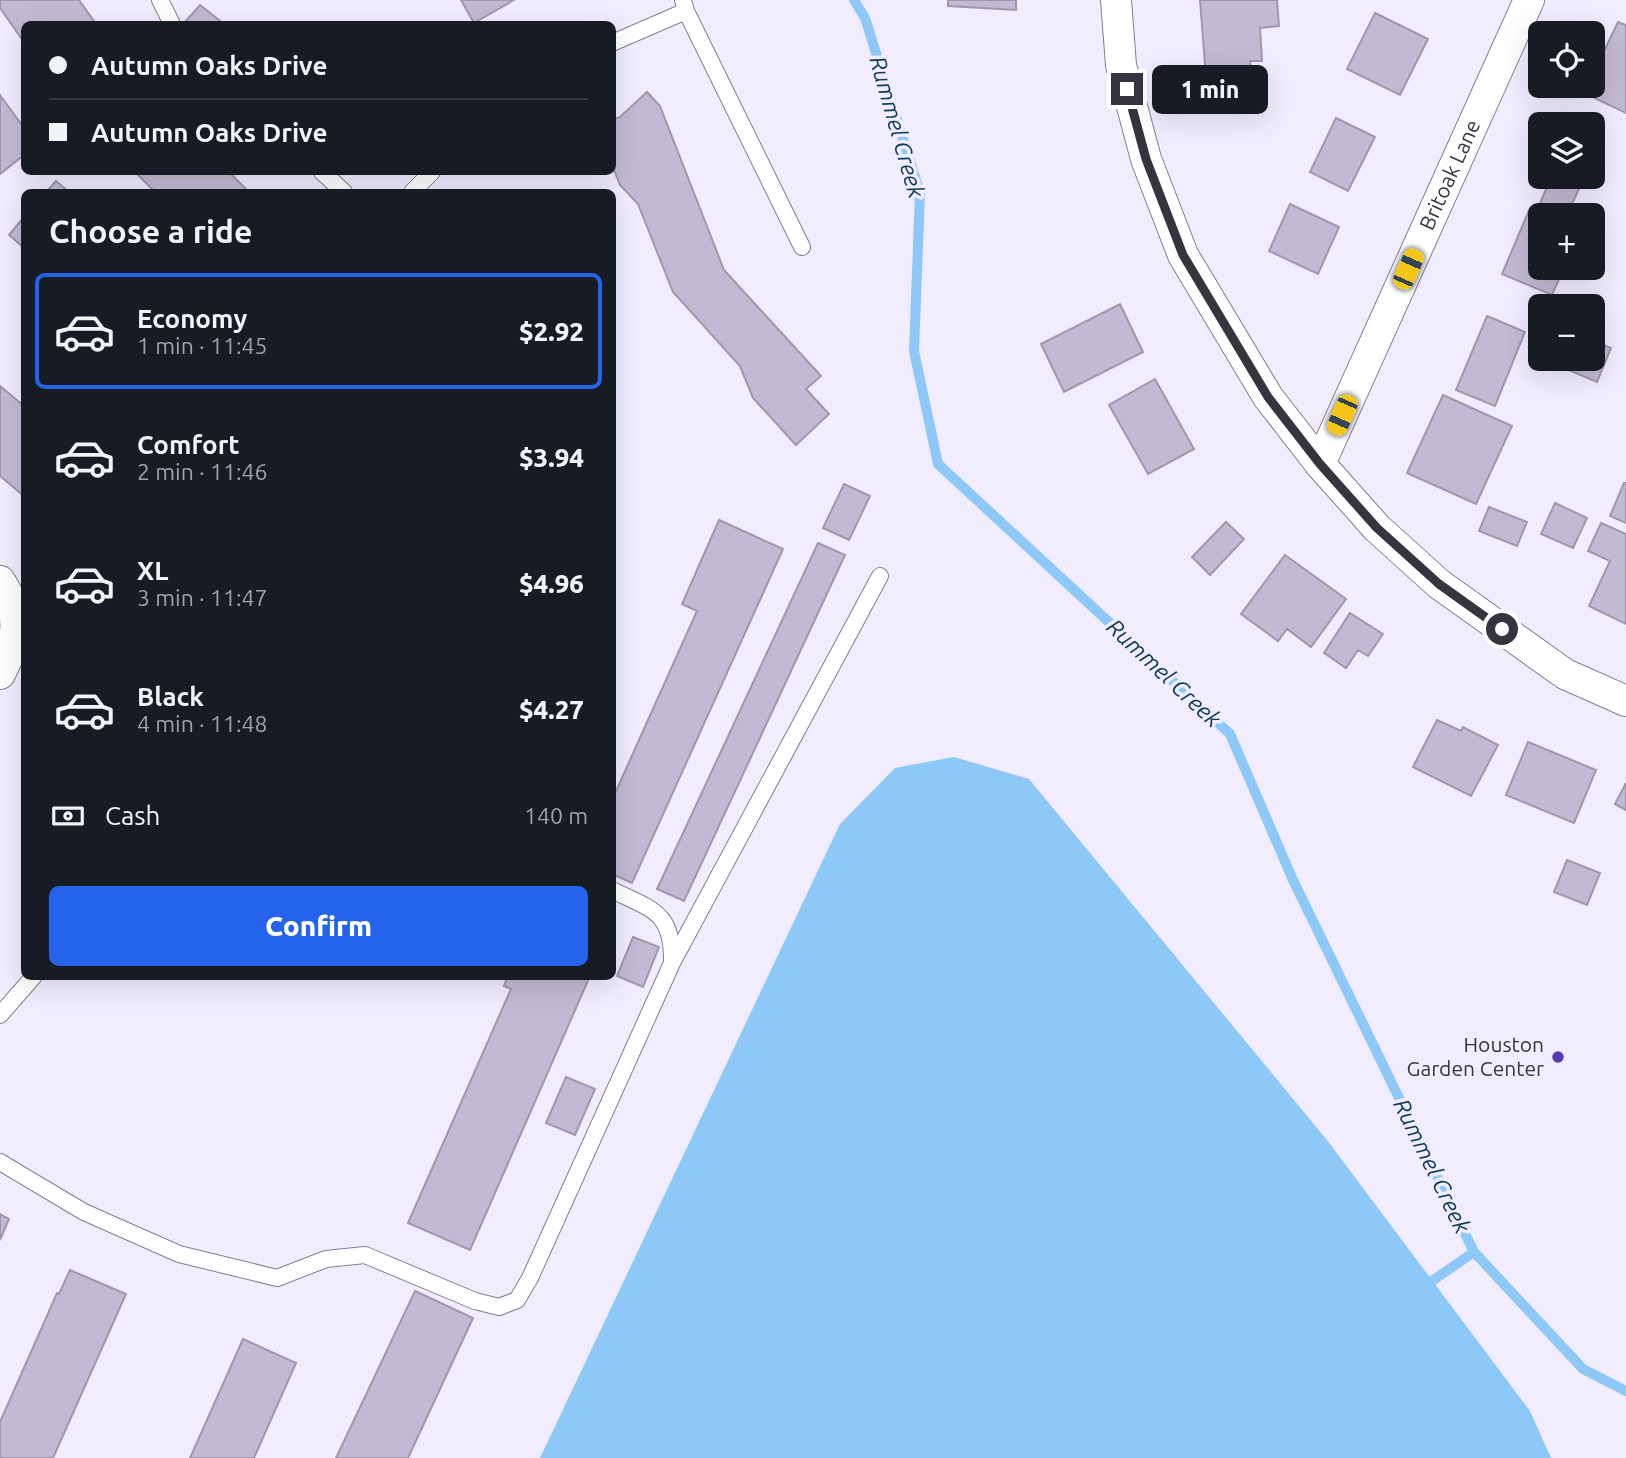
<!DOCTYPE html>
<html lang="en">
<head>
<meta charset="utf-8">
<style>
  body { margin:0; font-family:Ubuntu,sans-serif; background:#20242c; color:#f1f3f6; height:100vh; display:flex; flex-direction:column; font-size:26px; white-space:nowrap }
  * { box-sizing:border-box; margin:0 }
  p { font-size:23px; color:#9ea1a6 }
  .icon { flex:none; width:38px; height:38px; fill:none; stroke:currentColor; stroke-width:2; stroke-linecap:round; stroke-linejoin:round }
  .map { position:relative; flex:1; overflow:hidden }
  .panel { position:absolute; left:21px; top:189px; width:595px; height:791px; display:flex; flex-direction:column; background:#171b24; border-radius:10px; box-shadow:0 7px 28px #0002 }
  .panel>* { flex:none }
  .banner { position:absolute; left:21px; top:21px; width:595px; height:154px; border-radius:10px; box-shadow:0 7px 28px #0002; display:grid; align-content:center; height:154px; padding:0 28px; background:#171b24 }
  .tools { position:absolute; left:1528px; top:21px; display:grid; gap:14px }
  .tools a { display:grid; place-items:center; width:77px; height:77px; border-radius:10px; background:#171b24; box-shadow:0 7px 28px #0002; font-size:35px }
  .end { position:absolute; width:32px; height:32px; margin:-16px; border:9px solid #36343f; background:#fff; box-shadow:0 0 0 4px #fff }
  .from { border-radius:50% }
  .bubble { position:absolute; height:49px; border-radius:10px; background:#171b24; box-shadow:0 7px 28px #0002; font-size:23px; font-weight:800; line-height:49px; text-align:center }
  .car { position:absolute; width:21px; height:42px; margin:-21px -10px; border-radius:9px; box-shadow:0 0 5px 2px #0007; background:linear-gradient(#f5c518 24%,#345 0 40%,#f5c518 0 76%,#345 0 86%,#f5c518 0) }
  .banner b { display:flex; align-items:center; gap:24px; height:66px; font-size:26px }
  .banner b+b { border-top:2px solid #363941 }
  .banner i { width:18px; height:18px; background:#f1f3f6 }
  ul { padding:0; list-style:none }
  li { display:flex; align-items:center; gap:21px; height:116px; margin:0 14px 10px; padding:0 14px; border:4px solid transparent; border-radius:10px }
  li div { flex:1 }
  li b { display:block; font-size:26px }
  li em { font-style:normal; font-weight:800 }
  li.active { border-color:#2563eb }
  li>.icon { width:63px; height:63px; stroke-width:1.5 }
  h2 { padding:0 28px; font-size:32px; line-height:84px }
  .pay { display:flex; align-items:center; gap:18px; height:77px; padding:0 28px; font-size:26px }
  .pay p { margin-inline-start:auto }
  .primary-button { display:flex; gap:14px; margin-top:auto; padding:14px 28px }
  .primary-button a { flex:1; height:80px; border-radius:10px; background:#2563eb; color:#fff; font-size:28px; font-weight:800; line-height:80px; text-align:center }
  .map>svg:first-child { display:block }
  .water { fill:#8ec8f7 }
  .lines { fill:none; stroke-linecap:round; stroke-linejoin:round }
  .stream { stroke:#8ec8f7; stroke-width:10 }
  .building { fill:#c4b9d4; stroke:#a196b0; stroke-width:2 }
  .service-casing { stroke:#827d96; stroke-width:18 }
  .minor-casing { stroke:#827d96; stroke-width:32 }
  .service { stroke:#fff; stroke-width:16 }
  .minor { stroke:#fff; stroke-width:30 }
  .route { stroke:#36343f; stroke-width:9 }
  .poi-dot { fill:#553cb4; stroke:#f1edff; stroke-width:2.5 }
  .labels { text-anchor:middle; stroke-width:7; stroke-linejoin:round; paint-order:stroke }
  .street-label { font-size:21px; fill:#36343f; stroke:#f1edff }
  .poi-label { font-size:21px; fill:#36343f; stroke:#f1edff; text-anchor:end }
  .water-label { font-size:23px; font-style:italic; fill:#0d3b59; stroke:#f1edff }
</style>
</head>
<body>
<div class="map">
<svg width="1626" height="1458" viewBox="0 0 1626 1458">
  <rect width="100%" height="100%" fill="#f1edff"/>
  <path class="water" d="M954 757 1029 779 1327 1140 1530 1411 1551 1458H540L840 824 895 768Z"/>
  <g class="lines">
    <path class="stream" d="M854 0 865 18 920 193 914 351 938 464 1230 734 1293 880 1474 1252 1583 1369 1626 1391
      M1432 1281 1474 1252"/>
  </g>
  <path class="building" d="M0 0H79L96 24H24V42L0 8Z
    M461 0H514L474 23Z
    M948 0H1016V10L948 6Z
    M1200 0H1277L1279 26 1260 28 1262 61H1250L1253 99 1208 103Z
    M200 5 224 24H183Z
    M1375 13 1428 39 1400 95 1347 69Z
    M1618 22 1626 25V113L1584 93 1588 86H1592V76Z
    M647 92 660 106 724 270 821 376 806 389 829 414 796 445 753 398 740 366 673 292 638 204 620 185 612 165V120L620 117Z
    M0 95 24 128V155L0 174Z
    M1336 118 1375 137 1348 191 1310 172Z
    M135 172H229L249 192H155Z
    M1551 177H1584L1570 209 1560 205 1556 215H1540V268H1564L1552 295 1502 274 1530 208 1537 211Z
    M56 181 69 192H46Z
    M1290 204 1339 227 1318 274 1269 251Z
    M24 217V248L9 235Z
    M1120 304 1143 352 1064 392 1041 344Z
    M1487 316 1525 332 1495 406 1456 390Z
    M1592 340 1611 348 1597 382 1566 369 1570 359H1592Z
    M1155 379 1194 449 1148 474 1109 405Z
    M0 386 24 406V496L0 476Z
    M1443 395 1512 426 1476 504 1407 473Z
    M1624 483H1626V523L1610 516Z
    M844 484 870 496 849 540 823 528Z
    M1555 503 1587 518 1573 548 1541 534Z
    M1489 507 1527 522 1517 546 1479 531Z
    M719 520 783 549 632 883 612 874V800L697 611 682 604Z
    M1226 522 1244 539 1210 575 1192 557Z
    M1601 523 1626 534V624L1589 606 1610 561 1588 551Z
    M818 543 845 555 684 901 657 889Z
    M1285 555 1346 599 1311 647 1287 629 1278 641 1241 614Z
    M1350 613 1383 634 1368 656 1358 650 1346 668 1324 653Z
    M1437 720 1461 731 1463 727 1498 745 1471 796 1413 767Z
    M1528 742 1596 770 1574 823 1506 795Z
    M1626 783V810L1615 804Z
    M1567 860 1600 873 1587 905 1554 892Z
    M633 937 659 947 643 987 617 976Z
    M508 976H590L470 1250 408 1223 511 989 504 986Z
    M566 1077 595 1089 575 1135 546 1123Z
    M0 1214 9 1219 0 1240Z
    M70 1270 126 1294 53 1458H0V1422L57 1293 59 1294Z
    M415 1291 473 1318 408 1458H336Z
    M243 1339 296 1363 254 1458H190Z"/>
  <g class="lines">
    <defs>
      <path id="service" d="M160 0 172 24
        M683 0 686 11 802 247
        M612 43 686 11
        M322 172 344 192
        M412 192 432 172
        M673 961 880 576
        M0 1015 34 976
        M0 1162 84 1212 179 1254 277 1278 326 1259 365 1255 475 1301 499 1307 517 1300 530 1278 672 963C673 912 653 910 612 890"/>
      <g id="minor">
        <path d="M1116 0 1121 65 1146 159 1183 255 1268 397 1320 464 1377 528 1439 584 1565 674 1626 701"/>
        <path id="s1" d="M1320 464 1529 0"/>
        <path d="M0 581C23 616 18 639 0 674"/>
      </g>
    </defs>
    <use href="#service" class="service-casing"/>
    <use href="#minor" class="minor-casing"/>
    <use href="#service" class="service"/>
    <use href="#minor" class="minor"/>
  </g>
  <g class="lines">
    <path class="route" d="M1127 89 1146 159 1183 255 1268 397 1320 464 1377 528 1439 584 1502 629"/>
  </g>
  <circle class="poi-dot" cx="1558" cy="1057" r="7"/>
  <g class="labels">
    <g class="street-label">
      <text dy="7" stroke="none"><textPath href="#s1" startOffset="317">Britoak Lane</textPath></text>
    </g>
    <g class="poi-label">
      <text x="1544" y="1052">Houston<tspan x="1544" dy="24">Garden Center</tspan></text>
    </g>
    <g class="water-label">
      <text transform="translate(897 127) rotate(74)" y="8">Rummel Creek</text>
      <text transform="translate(1164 673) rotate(43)" y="8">Rummel Creek</text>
      <text transform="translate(1432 1166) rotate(64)" y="8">Rummel Creek</text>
    </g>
  </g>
</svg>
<div class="tools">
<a><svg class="icon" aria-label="locate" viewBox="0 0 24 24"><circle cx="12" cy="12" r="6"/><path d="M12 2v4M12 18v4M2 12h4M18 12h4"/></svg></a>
<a><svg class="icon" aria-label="layers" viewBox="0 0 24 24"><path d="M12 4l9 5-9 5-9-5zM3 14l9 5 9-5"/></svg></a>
<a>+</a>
<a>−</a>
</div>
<i class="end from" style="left:1502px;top:629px"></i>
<i class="end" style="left:1127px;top:89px"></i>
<div class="bubble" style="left:1152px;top:65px;width:116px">1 min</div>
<i class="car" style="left:1408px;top:269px;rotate:24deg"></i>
<i class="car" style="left:1342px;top:415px;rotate:204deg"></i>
<div class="banner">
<b><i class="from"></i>Autumn Oaks Drive</b>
<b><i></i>Autumn Oaks Drive</b>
</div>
<section class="panel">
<h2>Choose a ride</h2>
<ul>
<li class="active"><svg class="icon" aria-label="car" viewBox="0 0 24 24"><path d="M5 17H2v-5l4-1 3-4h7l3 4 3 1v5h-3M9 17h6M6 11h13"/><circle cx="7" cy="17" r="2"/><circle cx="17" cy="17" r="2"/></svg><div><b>Economy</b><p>1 min · 11:45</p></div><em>$2.92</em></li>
<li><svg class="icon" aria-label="car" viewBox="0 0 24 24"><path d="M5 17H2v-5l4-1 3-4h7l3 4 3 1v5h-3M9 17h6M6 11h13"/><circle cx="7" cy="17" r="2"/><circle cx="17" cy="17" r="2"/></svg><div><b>Comfort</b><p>2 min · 11:46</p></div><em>$3.94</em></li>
<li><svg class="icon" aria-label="car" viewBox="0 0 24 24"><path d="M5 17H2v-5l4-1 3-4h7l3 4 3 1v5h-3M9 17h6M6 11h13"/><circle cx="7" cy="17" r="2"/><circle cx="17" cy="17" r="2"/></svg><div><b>XL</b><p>3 min · 11:47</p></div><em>$4.96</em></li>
<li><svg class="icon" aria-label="car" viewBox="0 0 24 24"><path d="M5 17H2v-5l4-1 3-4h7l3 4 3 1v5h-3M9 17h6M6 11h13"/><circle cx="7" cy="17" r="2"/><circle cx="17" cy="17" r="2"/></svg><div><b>Black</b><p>4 min · 11:48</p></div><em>$4.27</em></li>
</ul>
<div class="pay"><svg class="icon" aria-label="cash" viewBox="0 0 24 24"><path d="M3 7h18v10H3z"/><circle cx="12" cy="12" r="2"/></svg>Cash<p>140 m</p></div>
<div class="primary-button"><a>Confirm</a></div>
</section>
</div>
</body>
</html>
